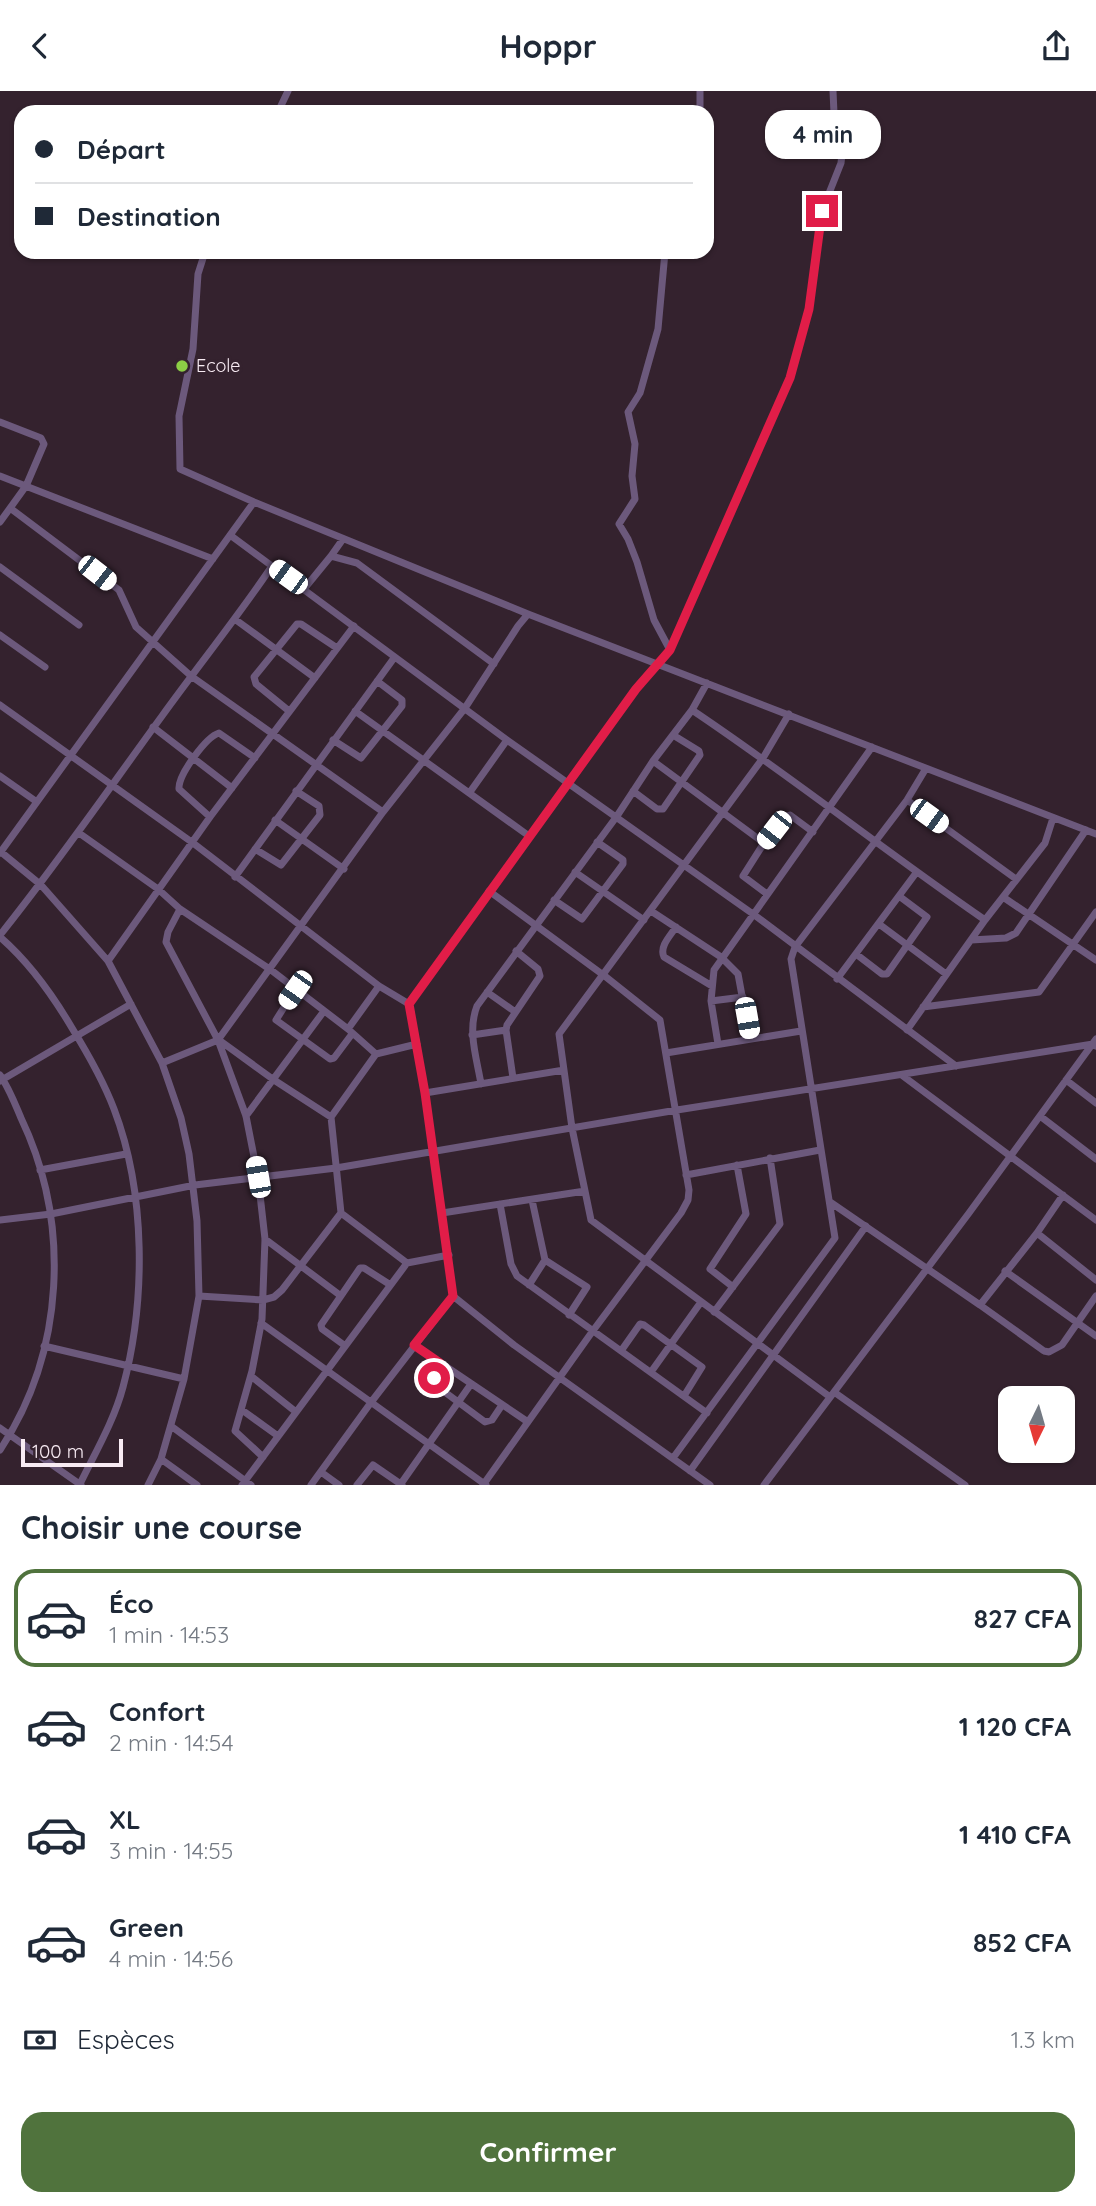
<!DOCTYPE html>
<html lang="fr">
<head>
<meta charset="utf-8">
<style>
  body { margin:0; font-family:Quicksand,sans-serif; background:#f6f6f7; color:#1f2937; height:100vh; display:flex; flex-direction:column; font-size:26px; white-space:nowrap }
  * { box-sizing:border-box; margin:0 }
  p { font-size:23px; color:#747a83 }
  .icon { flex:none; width:38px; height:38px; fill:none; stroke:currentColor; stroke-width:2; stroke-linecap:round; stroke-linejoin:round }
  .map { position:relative; height:1394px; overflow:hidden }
  .side { display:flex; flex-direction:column; background:#fff; flex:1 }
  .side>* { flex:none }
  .hud { position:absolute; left:14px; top:14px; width:700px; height:154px; border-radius:21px; box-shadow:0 2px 5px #0004; display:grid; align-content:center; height:154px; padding:0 21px; background:#fff }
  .needle { width:46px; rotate:185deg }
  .fabs { position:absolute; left:998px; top:1295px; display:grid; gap:14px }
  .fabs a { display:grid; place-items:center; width:77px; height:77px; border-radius:14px; background:#fff; box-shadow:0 2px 5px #0004; font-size:35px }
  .scale { position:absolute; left:21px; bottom:18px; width:102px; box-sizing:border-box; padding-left:7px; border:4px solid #f8ebf3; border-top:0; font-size:19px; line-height:24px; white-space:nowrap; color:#f8ebf3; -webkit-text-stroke:5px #34222e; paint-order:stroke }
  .end { position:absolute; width:32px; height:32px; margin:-16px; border:9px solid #e11d48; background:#fff; box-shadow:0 0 0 4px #fff }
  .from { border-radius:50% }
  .bubble { position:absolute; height:49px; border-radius:21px; background:#fff; box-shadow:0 2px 5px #0004; font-size:23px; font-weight:800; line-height:49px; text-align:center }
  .car { position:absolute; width:21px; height:42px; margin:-21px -10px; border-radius:9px; box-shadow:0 0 5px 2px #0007; background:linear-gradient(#fff 24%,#345 0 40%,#fff 0 76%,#345 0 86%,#fff 0) }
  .hud b { display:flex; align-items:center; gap:24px; height:66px; font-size:26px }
  .hud b+b { border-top:2px solid #e0e1e3 }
  .hud i { width:18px; height:18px; background:#1f2937 }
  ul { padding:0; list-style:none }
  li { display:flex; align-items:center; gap:21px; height:98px; margin:0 14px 10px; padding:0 7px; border:4px solid transparent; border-radius:21px }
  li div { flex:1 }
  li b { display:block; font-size:26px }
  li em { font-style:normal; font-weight:800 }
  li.active { border-color:#50733d }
  li>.icon { width:63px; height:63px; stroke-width:1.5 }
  h2 { padding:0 21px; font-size:32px; line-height:84px }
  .pay { display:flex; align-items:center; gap:18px; height:77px; padding:0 21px; font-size:26px }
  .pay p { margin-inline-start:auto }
  .primary-button { display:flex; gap:14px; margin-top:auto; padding:14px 21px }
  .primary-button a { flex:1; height:80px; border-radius:21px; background:#50733d; color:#fff; font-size:28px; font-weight:800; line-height:80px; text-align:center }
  header { display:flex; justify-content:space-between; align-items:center; height:91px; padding:0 21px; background:#fff; font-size:32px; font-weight:800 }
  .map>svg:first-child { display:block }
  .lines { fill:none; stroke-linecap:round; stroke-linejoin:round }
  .minor { stroke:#6c597c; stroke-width:7 }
  .route { stroke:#e11d48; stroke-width:9 }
  .poi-dot { fill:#8cce45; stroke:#34222e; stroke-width:2.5 }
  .labels { text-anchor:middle; stroke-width:6; stroke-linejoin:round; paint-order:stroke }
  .poi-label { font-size:18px; fill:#f8ebf3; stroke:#34222e; text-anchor:start }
</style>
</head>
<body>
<header><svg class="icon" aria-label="back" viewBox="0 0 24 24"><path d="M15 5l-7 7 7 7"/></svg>Hoppr<svg class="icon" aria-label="share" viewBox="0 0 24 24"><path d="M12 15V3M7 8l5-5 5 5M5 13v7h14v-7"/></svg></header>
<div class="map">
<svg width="1096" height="1394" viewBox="0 0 1096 1394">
  <rect width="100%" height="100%" fill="#34222e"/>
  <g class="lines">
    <path class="minor" d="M700 0V21
      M278 21 288 0
      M205 161 198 183 193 258 179 325 180 378 254 411 528 523 1096 743
      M665 161 658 238 640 302 628 321 635 353 632 385 635 408 619 433 628 448 637 471 654 529 670 559
      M0 331 41 347 44 353 26 395 0 431
      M0 385 213 468
      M10 417 119 499 136 536 191 585 383 721
      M230 444 507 649 753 823 956 975
      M331 465 343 448
      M0 476 79 534
      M304 498 331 465 357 472 494 573
      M236 529 315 587
      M0 544 45 576
      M0 614 193 752 379 895 409 913 425 1002 453 1205 372 1310 311 1394
      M692 619C792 686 886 761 985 829
      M289 620 256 593 254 586 297 533H301L337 557
      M355 620 529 745
      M789 623 763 667 559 943 572 1037 591 1129 830 1306
      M153 636 232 697
      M333 649 361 667 402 615V609L377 590
      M653 670 764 752
      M0 685 37 711
      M633 700 657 718H663L700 664 699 660 673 644
      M470 701 507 649
      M907 709 1016 788
      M210 726 179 698C178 684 206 646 219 642L255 667
      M275 729 344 778
      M79 742 158 798 180 818 271 879 348 938 376 963
      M255 758 281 774 320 724 319 715 296 700
      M1 761 41 794 108 870 162 972 181 1027 189 1063 197 1130 199 1205 184 1288 161 1368 148 1394
      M0 762 254 411
      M575 781 644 829
      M235 786 394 567
      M767 803 743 785 764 752 787 725 790 724 813 741
      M1003 806 1096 869
      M554 809 582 828 623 773V769L597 751
      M180 818 168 841 166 851 218 949 246 1025 258 1086 265 1148 262 1228 252 1280 235 1340 263 1366
      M651 820 721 866 738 883 750 948
      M879 833 946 883
      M676 836C670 845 659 856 664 866L712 895
      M0 844C57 773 108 699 162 625 198 575 237 527 272 475
      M0 846C30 872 52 903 72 937 88 963 103 989 114 1018 146 1102 146 1210 123 1296 114 1330 95 1362 80 1393
      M971 849 1006 847 1016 842 1086 739
      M856 863 882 883H887L927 826 899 805
      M108 870 210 726 354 535
      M837 888 916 782
      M295 899 276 929 330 968 334 967 352 943
      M487 901 514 920
      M711 910 743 906
      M409 913 636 598 670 559 790 287 809 218 822 120 841 72 842 63 834 22 833 0
      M923 916 1039 901 1096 821
      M348 938 379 895
      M907 939 985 829 1045 752 1053 727
      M472 944 506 939
      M219 949 274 989 331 1026
      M718 953 711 910 714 879 872 656
      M666 962 801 940
      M162 972 218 949 383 721 465 617 518 535 528 523
      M0 984C9 997 15 1013 21 1027 71 1132 65 1261 0 1359
      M903 985 1096 1129
      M513 987 506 939 507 934 540 885 538 878 516 860
      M1066 989 1096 1012
      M0 990 131 913
      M481 993C477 968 467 940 477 915L617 725 653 670 692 619 707 592
      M425 1002 564 979
      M246 1025 324 920
      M1040 1025 1096 1068
      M40 1079 126 1063
      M686 1084 820 1059
      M1063 1104 1037 1142 1096 1189
      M830 1111 980 1214
      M500 1113 511 1173 517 1185 707 1322
      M341 1122 407 1172
      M442 1122 585 1100
      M0 1129 51 1123 195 1094 336 1077 677 1019 1093 953 1096 955
      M1037 1142 980 1214 1044 1260 1049 1261 1062 1254 1096 1205
      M265 1148 341 1205
      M545 1169 587 1196 569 1224
      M1005 1180 1096 1245
      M529 1194 545 1169 532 1109
      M733 1196 710 1178 746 1123 737 1074
      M199 1205 263 1209 274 1206 282 1199 341 1122 331 1026 376 963 417 953
      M453 1205 514 1254 710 1394
      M714 1221 780 1133 770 1067
      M261 1232 486 1394
      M344 1254 322 1238 321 1234 360 1177H364L389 1193
      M414 1254 528 1331
      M44 1255 184 1288
      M621 1260 640 1233 644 1234 702 1276 684 1305
      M440 1272 434 1287V1293L485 1331 492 1329 502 1314
      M651 1281 701 1211
      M251 1285 296 1321
      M834 1301 965 1394
      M242 1319 278 1345
      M171 1335 251 1394
      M0 1337 81 1394
      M673 1367 835 1147 791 868 795 856 907 709 925 679
      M161 1368 197 1394
      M690 1380 866 1135
      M321 1381 339 1394
      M242 1394 407 1172 449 1164
      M357 1394 373 1374 402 1394
      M400 1394 471 1293
      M483 1394 592 1241 681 1122 688 1109 689 1099 660 929 606 886 489 800
      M764 1394 969 1122 1096 948"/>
  </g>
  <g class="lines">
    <path class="route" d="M434 1287 440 1272 414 1254 453 1205 425 1002 409 913 636 598 670 559 790 287 809 218 822 120"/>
  </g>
  <circle class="poi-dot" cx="182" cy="275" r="7"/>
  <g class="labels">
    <g class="poi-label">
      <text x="196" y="281">Ecole</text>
    </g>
  </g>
</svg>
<div class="fabs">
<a><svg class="needle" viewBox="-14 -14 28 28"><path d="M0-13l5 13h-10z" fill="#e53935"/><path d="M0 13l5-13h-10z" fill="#747a83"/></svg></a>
</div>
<div class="scale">100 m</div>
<i class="end from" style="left:434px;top:1287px"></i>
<i class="end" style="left:822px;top:120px"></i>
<div class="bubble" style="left:765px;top:19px;width:116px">4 min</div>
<i class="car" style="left:97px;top:482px;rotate:128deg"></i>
<i class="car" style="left:288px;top:486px;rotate:306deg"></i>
<i class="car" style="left:929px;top:725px;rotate:126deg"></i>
<i class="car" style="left:774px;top:739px;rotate:218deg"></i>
<i class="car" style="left:295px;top:899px;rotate:215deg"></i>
<i class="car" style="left:747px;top:927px;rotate:170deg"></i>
<i class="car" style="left:258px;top:1086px;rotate:350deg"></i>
<div class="hud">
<b><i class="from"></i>Départ</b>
<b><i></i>Destination</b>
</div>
</div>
<section class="side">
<h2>Choisir une course</h2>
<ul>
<li class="active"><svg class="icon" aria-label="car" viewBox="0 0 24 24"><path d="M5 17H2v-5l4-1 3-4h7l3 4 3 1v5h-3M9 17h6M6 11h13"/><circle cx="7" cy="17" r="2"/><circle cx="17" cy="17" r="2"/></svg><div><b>Éco</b><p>1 min · 14:53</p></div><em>827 CFA</em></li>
<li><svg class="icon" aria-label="car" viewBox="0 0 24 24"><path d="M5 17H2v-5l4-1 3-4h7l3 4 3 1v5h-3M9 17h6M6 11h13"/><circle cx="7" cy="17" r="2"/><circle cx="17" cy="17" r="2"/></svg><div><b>Confort</b><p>2 min · 14:54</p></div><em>1 120 CFA</em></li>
<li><svg class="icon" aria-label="car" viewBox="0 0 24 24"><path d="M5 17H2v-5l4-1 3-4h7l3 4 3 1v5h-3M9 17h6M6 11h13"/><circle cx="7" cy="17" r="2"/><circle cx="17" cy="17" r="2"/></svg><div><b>XL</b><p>3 min · 14:55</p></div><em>1 410 CFA</em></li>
<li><svg class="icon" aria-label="car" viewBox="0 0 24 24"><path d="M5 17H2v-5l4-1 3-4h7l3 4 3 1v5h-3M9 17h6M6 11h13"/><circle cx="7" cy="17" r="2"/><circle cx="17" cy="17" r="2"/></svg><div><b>Green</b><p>4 min · 14:56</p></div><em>852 CFA</em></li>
</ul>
<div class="pay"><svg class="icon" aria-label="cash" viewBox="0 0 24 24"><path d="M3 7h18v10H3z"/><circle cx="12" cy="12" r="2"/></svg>Espèces<p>1.3 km</p></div>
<div class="primary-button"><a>Confirmer</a></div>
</section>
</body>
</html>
